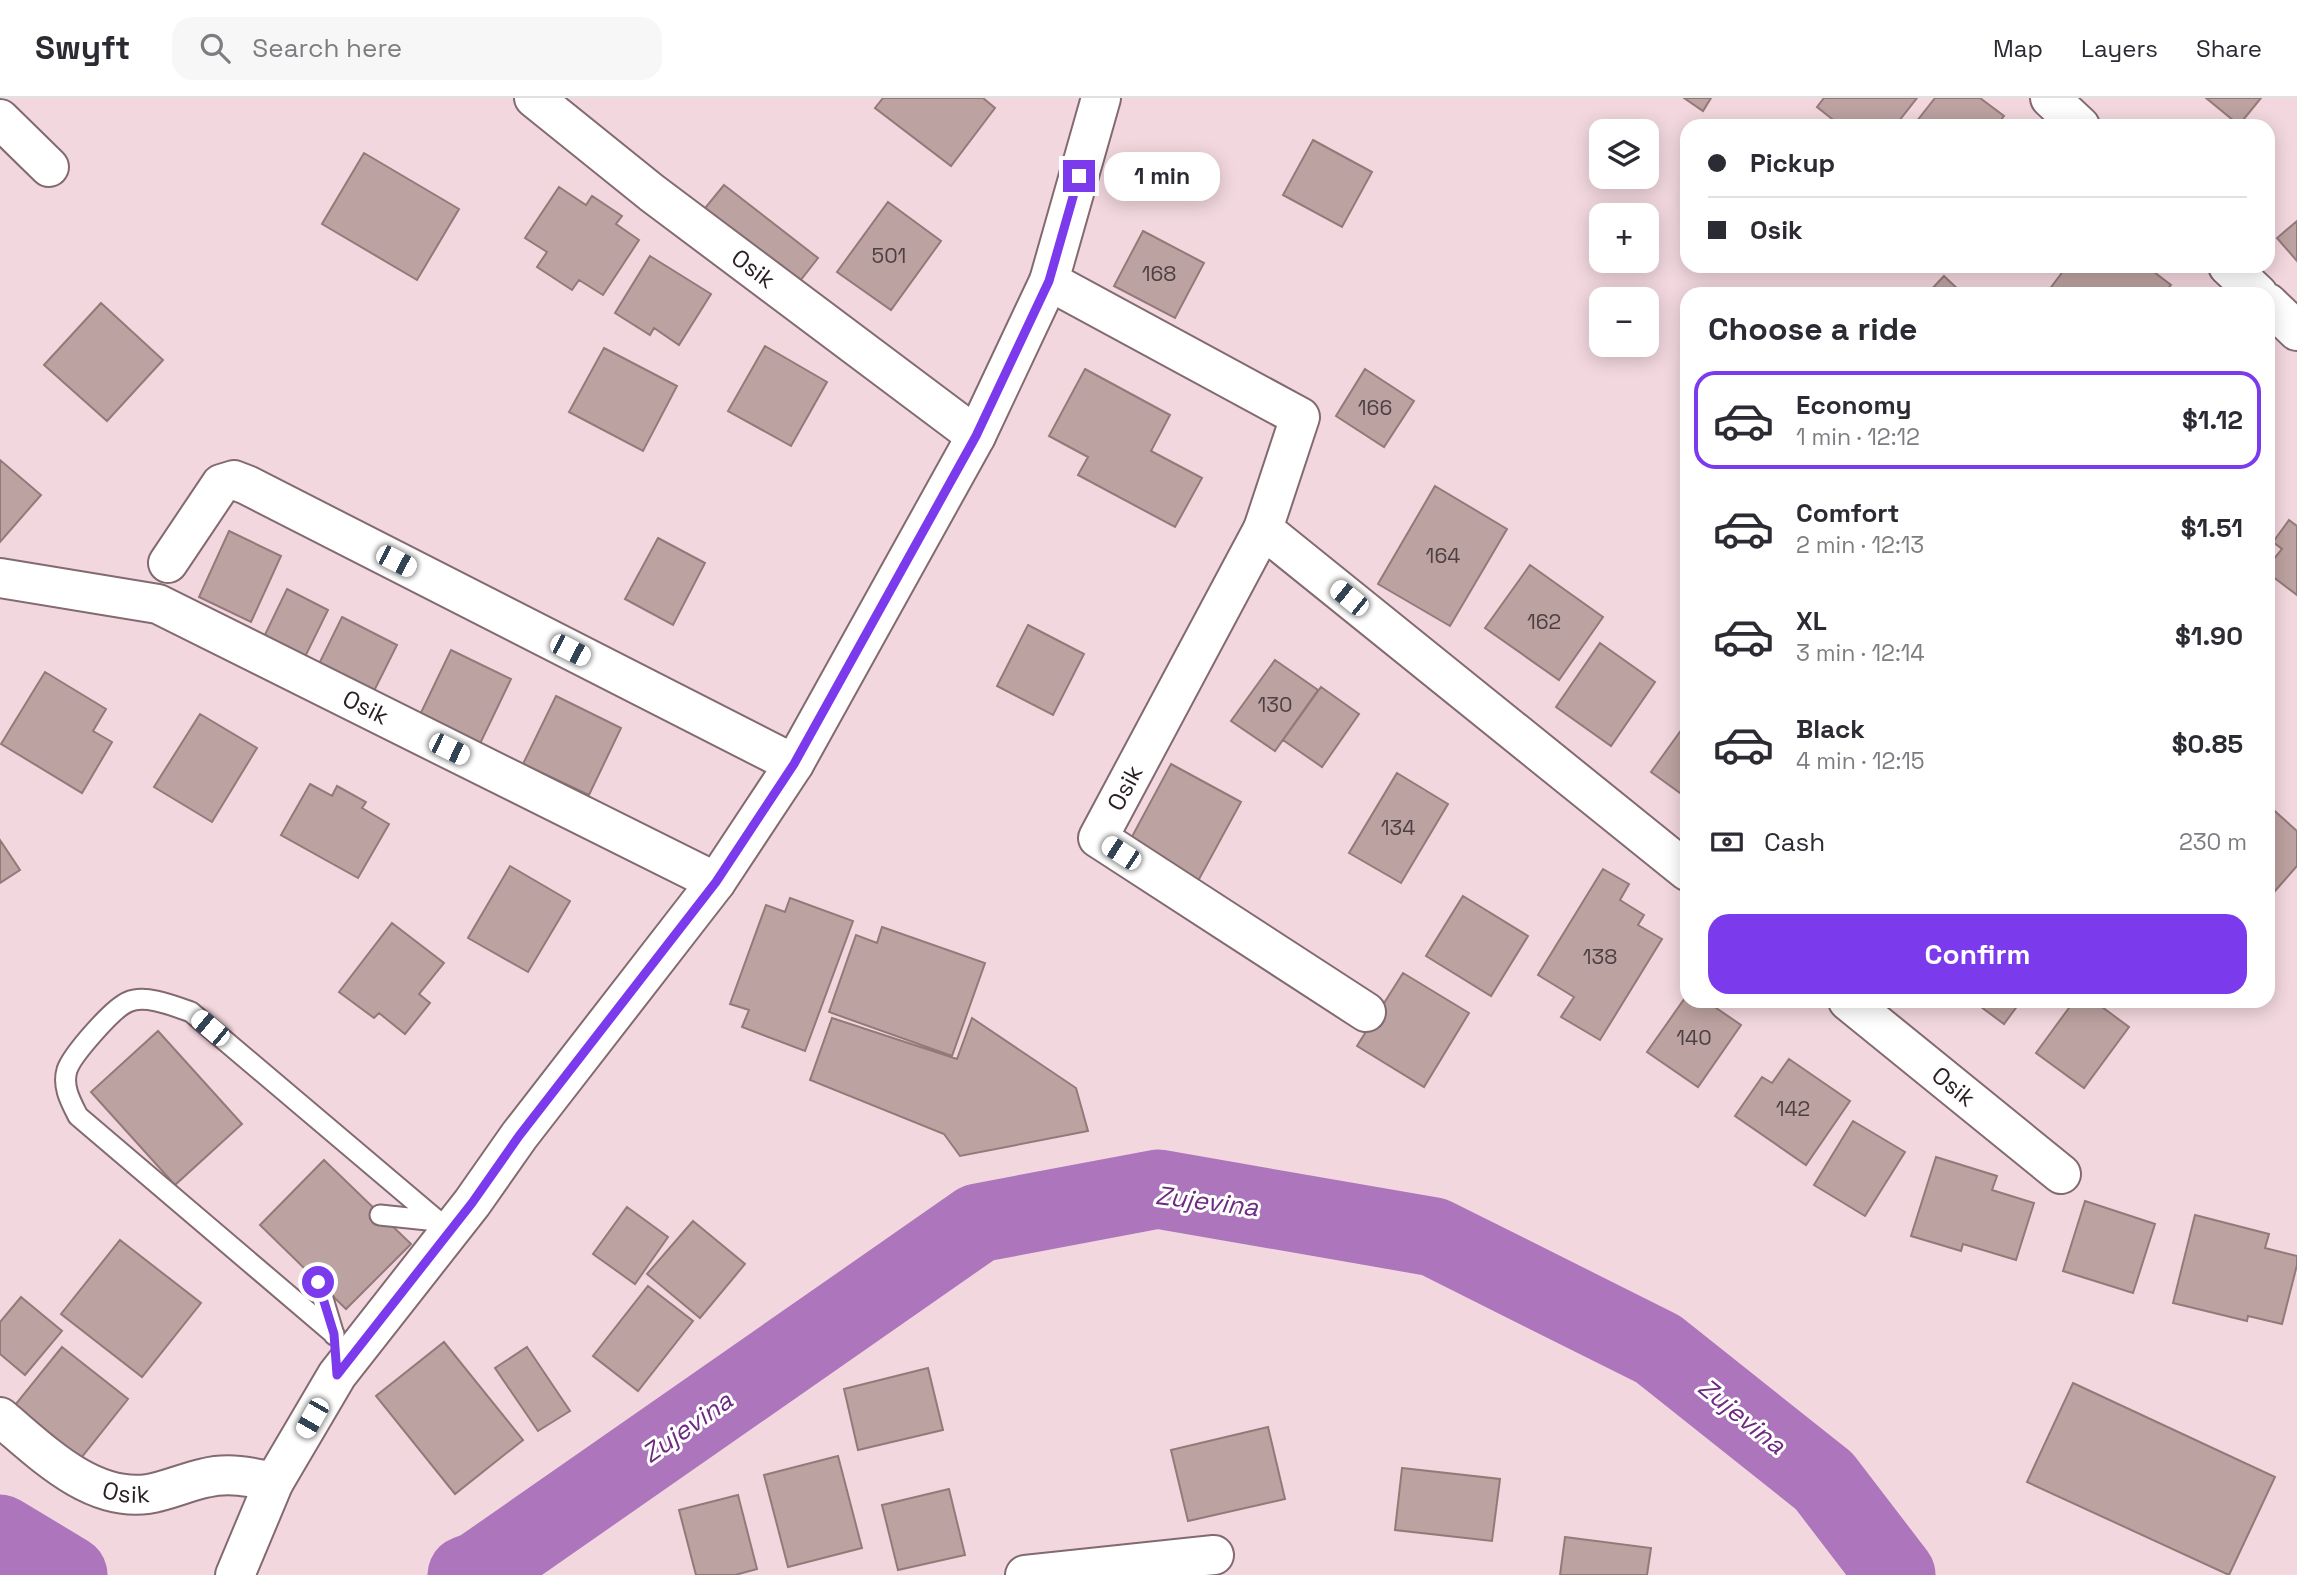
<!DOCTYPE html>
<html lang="en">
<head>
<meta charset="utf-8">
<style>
  body { margin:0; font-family:"Space Grotesk",sans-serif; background:#f7f7f7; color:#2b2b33; height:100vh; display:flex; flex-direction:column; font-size:26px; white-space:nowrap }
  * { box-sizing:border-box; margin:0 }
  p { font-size:23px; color:#7c7c81 }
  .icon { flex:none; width:38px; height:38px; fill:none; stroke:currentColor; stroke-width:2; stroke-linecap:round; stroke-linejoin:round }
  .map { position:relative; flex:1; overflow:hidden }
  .sheet { position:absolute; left:1680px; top:189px; width:595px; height:721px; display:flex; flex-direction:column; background:#fff; border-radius:21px; box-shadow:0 4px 18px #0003 }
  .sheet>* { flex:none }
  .hud { position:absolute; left:1680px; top:21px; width:595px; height:154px; border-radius:21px; box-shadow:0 4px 18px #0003; display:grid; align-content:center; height:154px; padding:0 28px; background:#fff }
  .fabs { position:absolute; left:1589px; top:21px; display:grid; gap:14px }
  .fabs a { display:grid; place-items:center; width:70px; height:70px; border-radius:14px; background:#fff; box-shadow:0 4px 18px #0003; font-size:35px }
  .end { position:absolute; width:32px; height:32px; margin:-16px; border:9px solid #7c3aed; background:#fff; box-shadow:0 0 0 4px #fff }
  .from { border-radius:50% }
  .bubble { position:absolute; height:49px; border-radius:21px; background:#fff; box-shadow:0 4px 18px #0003; font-size:23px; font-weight:700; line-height:49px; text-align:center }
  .car { position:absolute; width:21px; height:42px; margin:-21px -10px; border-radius:9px; box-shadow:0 0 5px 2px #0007; background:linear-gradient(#fff 24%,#345 0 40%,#fff 0 76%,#345 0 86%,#fff 0) }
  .hud b { display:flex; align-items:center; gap:24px; height:66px; font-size:26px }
  .hud b+b { border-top:2px solid #e1e1e2 }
  .hud i { width:18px; height:18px; background:#2b2b33 }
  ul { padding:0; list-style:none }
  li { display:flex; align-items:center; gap:21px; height:98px; margin:0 14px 10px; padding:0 14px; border:4px solid transparent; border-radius:21px }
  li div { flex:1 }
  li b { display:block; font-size:26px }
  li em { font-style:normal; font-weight:700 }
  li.selected { border-color:#7c3aed }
  li>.icon { width:63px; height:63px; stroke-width:1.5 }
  h2 { padding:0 28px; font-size:32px; line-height:84px }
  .pay { display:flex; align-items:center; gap:18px; height:77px; padding:0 28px; font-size:26px }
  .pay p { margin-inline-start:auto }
  .action { display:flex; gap:14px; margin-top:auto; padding:14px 28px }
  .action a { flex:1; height:80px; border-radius:21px; background:#7c3aed; color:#fff; font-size:28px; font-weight:700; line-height:80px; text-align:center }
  header { display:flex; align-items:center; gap:42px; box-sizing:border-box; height:98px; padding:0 35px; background:#fff; border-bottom:2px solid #e1e1e2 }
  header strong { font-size:33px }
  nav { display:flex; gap:38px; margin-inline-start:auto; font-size:24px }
  .search { width:490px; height:63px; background:#f7f7f7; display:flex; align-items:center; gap:18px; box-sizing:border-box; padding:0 24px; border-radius:21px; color:#7c7c81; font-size:26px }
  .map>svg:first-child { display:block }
  .green { fill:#f9c0a9 }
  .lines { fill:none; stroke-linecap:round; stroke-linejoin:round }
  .river { stroke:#ac75bc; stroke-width:79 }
  .building { fill:#bca2a0; stroke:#937a79; stroke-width:2 }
  .lane-casing { stroke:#826a70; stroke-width:23 }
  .street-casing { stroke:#826a70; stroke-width:42 }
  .secondary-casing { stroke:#826a70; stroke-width:42 }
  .lane { stroke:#fff; stroke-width:19 }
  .street { stroke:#fff; stroke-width:38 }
  .secondary { stroke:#fff; stroke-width:38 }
  .route { stroke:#7c3aed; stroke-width:9 }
  .labels { text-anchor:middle; stroke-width:6; stroke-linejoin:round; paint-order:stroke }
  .number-label { font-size:21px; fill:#4e4042 }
  .street-label { font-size:24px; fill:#2a2023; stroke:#fff }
  .water-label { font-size:26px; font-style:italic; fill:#6e2a81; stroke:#fff }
</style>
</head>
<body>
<header>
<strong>Swyft</strong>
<div class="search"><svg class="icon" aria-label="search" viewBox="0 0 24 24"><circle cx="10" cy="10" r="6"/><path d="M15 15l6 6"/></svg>Search here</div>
<nav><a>Map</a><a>Layers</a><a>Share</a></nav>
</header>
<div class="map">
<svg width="2297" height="1477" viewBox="0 0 2297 1477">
  <rect width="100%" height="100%" fill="#f2d7de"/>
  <path class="green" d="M0 1416 70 1467 91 1477H0Z"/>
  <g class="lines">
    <path class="river" d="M0 1436 68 1477
      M467 1477 480 1472 978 1125 1158 1091 1434 1139 1658 1251 1824 1383 1896 1477"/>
  </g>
  <path class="building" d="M883 0H983L995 10 951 68 875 10Z
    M1684 0H1711L1703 13Z
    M1824 0H1917L1895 28H1841L1817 9Z
    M1935 0H1980L2004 18 1996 28H1913Z
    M2206 0H2261L2239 27Z
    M1313 42 1372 74 1342 129 1283 97Z
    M364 55 459 111 417 182 322 126Z
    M724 87 818 160 796 188 701 115Z
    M559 89 586 107 592 98 622 118 616 126 639 142 603 197 579 182 572 192 537 169 547 154 525 140Z
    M888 104 941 143 891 212 837 174Z
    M2297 123V163L2277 140Z
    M1143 133 1204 165 1175 220 1114 188Z
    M650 158 711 196 679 247 654 230 650 237 615 215Z
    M2067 168H2146L2171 187 2163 196H2046Z
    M1944 178 1963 196H1927Z
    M101 205 163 262 107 323 44 267Z
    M765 248 827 284 791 348 728 313Z
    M604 250 677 288 643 353 569 314Z
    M1085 271 1170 317 1151 353 1202 380 1175 429 1078 377 1088 359 1049 338Z
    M1365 271 1414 303 1384 349 1336 318Z
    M0 362 41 397 0 444Z
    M1435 388 1507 431 1450 528 1378 486Z
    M2289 422 2297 428V497L2268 475V468L2282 451 2273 444Z
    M229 433 281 458 251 524 199 499Z
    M658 440 705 465 673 527 625 501Z
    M1530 467 1603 519 1559 582 1485 530Z
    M287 491 328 512 301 567 260 547Z
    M342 519 397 547 370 601 315 574Z
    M1028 527 1084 556 1053 617 997 588Z
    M1600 545 1655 584 1611 648 1556 609Z
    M451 552 511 581 477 652 417 623Z
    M1275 562 1318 592 1275 653 1231 623Z
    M45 574 106 611 93 633 112 644 82 695 1 646Z
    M1321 589 1359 616 1322 669 1283 642Z
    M556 598 621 630 589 697 523 666Z
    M200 616 257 650 212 724 154 689Z
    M1687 624V700L1651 674Z
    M1171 666 1241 704 1198 783 1128 746Z
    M1397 675 1448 706 1401 785 1349 755Z
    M310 686 332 698 337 688 366 704 362 710 389 726 358 780 281 737Z
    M2268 707 2297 733V768L2268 801Z
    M0 742 20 772 0 785Z
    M510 768 570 803 528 874 468 840Z
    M1603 771 1629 786 1620 802 1644 817 1638 827 1662 841 1600 942 1561 919 1574 899 1538 877Z
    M1463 798 1528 838 1491 898 1426 858Z
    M790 800 853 823 805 953 742 929 749 912 730 906 766 807 785 814Z
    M392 825 444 865 419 896 430 905 405 936 379 915 374 920 339 894Z
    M882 829 985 865 952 958 829 914 856 837 877 845Z
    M1403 875 1469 915 1424 989 1357 948Z
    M1687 897V903H1706L1741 927 1698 989 1647 954Z
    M1973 903H2021L2004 926Z
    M2074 903H2094L2129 929 2084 990 2036 955Z
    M832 920 957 961 972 920 1076 990 1088 1033 960 1058 944 1036 810 982Z
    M158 933 242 1026 175 1087 91 994Z
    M1789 961 1850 1003 1806 1067 1735 1018 1762 979 1772 985Z
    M1853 1023 1905 1054 1865 1118 1814 1087Z
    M1936 1059 1997 1078 1992 1092 2034 1105 2016 1162 1963 1146 1961 1153 1911 1138Z
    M324 1062 411 1146 346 1211 260 1127Z
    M2085 1103 2155 1126 2133 1195 2063 1173Z
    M627 1109 668 1139 635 1186 593 1156Z
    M2195 1117 2269 1136 2265 1150 2297 1158V1167L2282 1226 2248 1218 2247 1223 2173 1205Z
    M693 1123 745 1166 700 1220 647 1176Z
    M120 1142 201 1205 142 1279 61 1216Z
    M648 1188 693 1223 638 1293 593 1258Z
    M21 1199 62 1233 25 1277 0 1256V1224Z
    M444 1244 523 1342 455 1396 376 1298Z
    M62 1249 128 1301 77 1365 11 1312Z
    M527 1249 570 1313 538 1333 495 1270Z
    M928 1270 943 1332 858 1352 844 1291Z
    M2073 1285 2275 1379 2229 1477 2027 1384Z
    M1268 1329 1285 1401 1188 1423 1171 1352Z
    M838 1358 862 1450 788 1469 764 1377Z
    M1402 1370 1500 1381 1492 1443 1395 1432Z
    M949 1391 965 1457 898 1472 882 1407Z
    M738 1397 757 1471 735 1477H696L679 1412Z
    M1565 1439 1651 1450 1647 1477H1560Z"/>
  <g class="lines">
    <defs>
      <path id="lane" d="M380 1117 437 1123
        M318 1184 334 1237
        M334 1236 78 1018C71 1004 62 989 67 972 72 957 113 910 128 904 145 896 174 908 191 914L438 1123"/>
      <g id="street">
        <path id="s1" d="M534 0 652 95 976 338"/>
        <path d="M2050 0 2080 28"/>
        <path d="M0 21 49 69"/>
        <path d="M2228 168 2258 196"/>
        <path d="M1049 183 1300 319 1263 431 1687 773"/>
        <path d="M2268 205 2297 233"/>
        <path d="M1263 431 1098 740 1366 914"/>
        <path d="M168 465 221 386 234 382 247 387 794 666"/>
        <path id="s2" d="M0 480 158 506 716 784"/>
        <path id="s3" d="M1848 903 2061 1076"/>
        <path id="s4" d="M0 1319C41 1353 90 1404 148 1396 167 1393 186 1384 205 1380 229 1374 251 1379 274 1384"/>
        <path d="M1025 1477 1214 1457"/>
      </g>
      <path id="secondary" d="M235 1477 274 1384 337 1277 472 1105 519 1038 716 784 794 666 976 338 1049 183 1101 0"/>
    </defs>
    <use href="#lane" class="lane-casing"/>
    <use href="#street" class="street-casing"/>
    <use href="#secondary" class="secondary-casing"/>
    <use href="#lane" class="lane"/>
    <use href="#street" class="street"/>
    <use href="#secondary" class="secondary"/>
  </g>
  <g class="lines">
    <path class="route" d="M318 1184 334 1236 337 1277 472 1105 519 1038 716 784 794 666 976 338 1049 183 1079 78"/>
  </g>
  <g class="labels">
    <g class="number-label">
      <text x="889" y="165">501</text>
      <text x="1159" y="183">168</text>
      <text x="1375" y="317">166</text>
      <text x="1443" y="465">164</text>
      <text x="1544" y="531">162</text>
      <text x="1275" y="614">130</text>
      <text x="1398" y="737">134</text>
      <text x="1600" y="866">138</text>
      <text x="1694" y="947">140</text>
      <text x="1793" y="1018">142</text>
    </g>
    <g class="street-label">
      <text dy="8" stroke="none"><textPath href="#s1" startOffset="278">Osik</textPath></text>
      <text dy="8" stroke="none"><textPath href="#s2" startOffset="392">Osik</textPath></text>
      <text transform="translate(1125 690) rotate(-62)" y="8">Osik</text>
      <text dy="8" stroke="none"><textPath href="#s3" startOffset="136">Osik</textPath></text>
      <text dy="8" stroke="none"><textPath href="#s4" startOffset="150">Osik</textPath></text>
    </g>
    <g class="water-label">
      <text transform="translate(1207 1103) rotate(7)" y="9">Zujevina</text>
      <text transform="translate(1742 1318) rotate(39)" y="9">Zujevina</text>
      <text transform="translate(687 1329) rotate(-35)" y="9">Zujevina</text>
    </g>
  </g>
</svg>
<div class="fabs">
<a><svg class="icon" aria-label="layers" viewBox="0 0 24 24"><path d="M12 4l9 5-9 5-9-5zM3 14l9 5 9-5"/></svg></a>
<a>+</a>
<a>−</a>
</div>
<i class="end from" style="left:318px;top:1184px"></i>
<i class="end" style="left:1079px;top:78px"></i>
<div class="bubble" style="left:1104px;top:54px;width:116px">1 min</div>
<i class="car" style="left:396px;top:463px;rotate:117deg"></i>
<i class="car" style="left:1349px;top:500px;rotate:309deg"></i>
<i class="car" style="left:570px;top:552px;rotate:117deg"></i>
<i class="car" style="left:449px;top:651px;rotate:116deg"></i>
<i class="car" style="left:1121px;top:755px;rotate:303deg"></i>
<i class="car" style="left:210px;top:930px;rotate:310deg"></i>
<i class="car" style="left:312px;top:1320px;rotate:210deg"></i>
<div class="hud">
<b><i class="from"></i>Pickup</b>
<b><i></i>Osik</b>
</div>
<section class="sheet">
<h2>Choose a ride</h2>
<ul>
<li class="selected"><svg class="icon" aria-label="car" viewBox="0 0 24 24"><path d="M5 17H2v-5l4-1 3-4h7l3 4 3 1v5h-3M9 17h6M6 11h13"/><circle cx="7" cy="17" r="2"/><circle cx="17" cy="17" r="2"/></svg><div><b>Economy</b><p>1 min · 12:12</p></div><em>$1.12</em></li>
<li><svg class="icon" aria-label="car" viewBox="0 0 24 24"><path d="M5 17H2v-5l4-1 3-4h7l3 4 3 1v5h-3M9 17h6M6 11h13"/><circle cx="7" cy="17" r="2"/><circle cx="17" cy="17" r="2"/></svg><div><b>Comfort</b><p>2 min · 12:13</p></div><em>$1.51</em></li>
<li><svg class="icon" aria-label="car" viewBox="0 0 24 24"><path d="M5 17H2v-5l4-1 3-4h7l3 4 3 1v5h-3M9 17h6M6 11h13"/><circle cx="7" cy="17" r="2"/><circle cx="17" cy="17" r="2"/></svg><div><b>XL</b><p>3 min · 12:14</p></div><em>$1.90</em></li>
<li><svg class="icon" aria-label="car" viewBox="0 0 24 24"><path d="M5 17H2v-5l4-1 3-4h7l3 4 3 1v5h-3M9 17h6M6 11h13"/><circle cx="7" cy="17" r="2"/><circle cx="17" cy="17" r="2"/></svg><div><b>Black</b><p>4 min · 12:15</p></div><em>$0.85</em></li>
</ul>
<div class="pay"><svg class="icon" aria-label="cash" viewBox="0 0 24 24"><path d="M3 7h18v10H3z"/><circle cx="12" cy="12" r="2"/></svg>Cash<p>230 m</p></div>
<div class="action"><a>Confirm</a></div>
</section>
</div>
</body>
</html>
